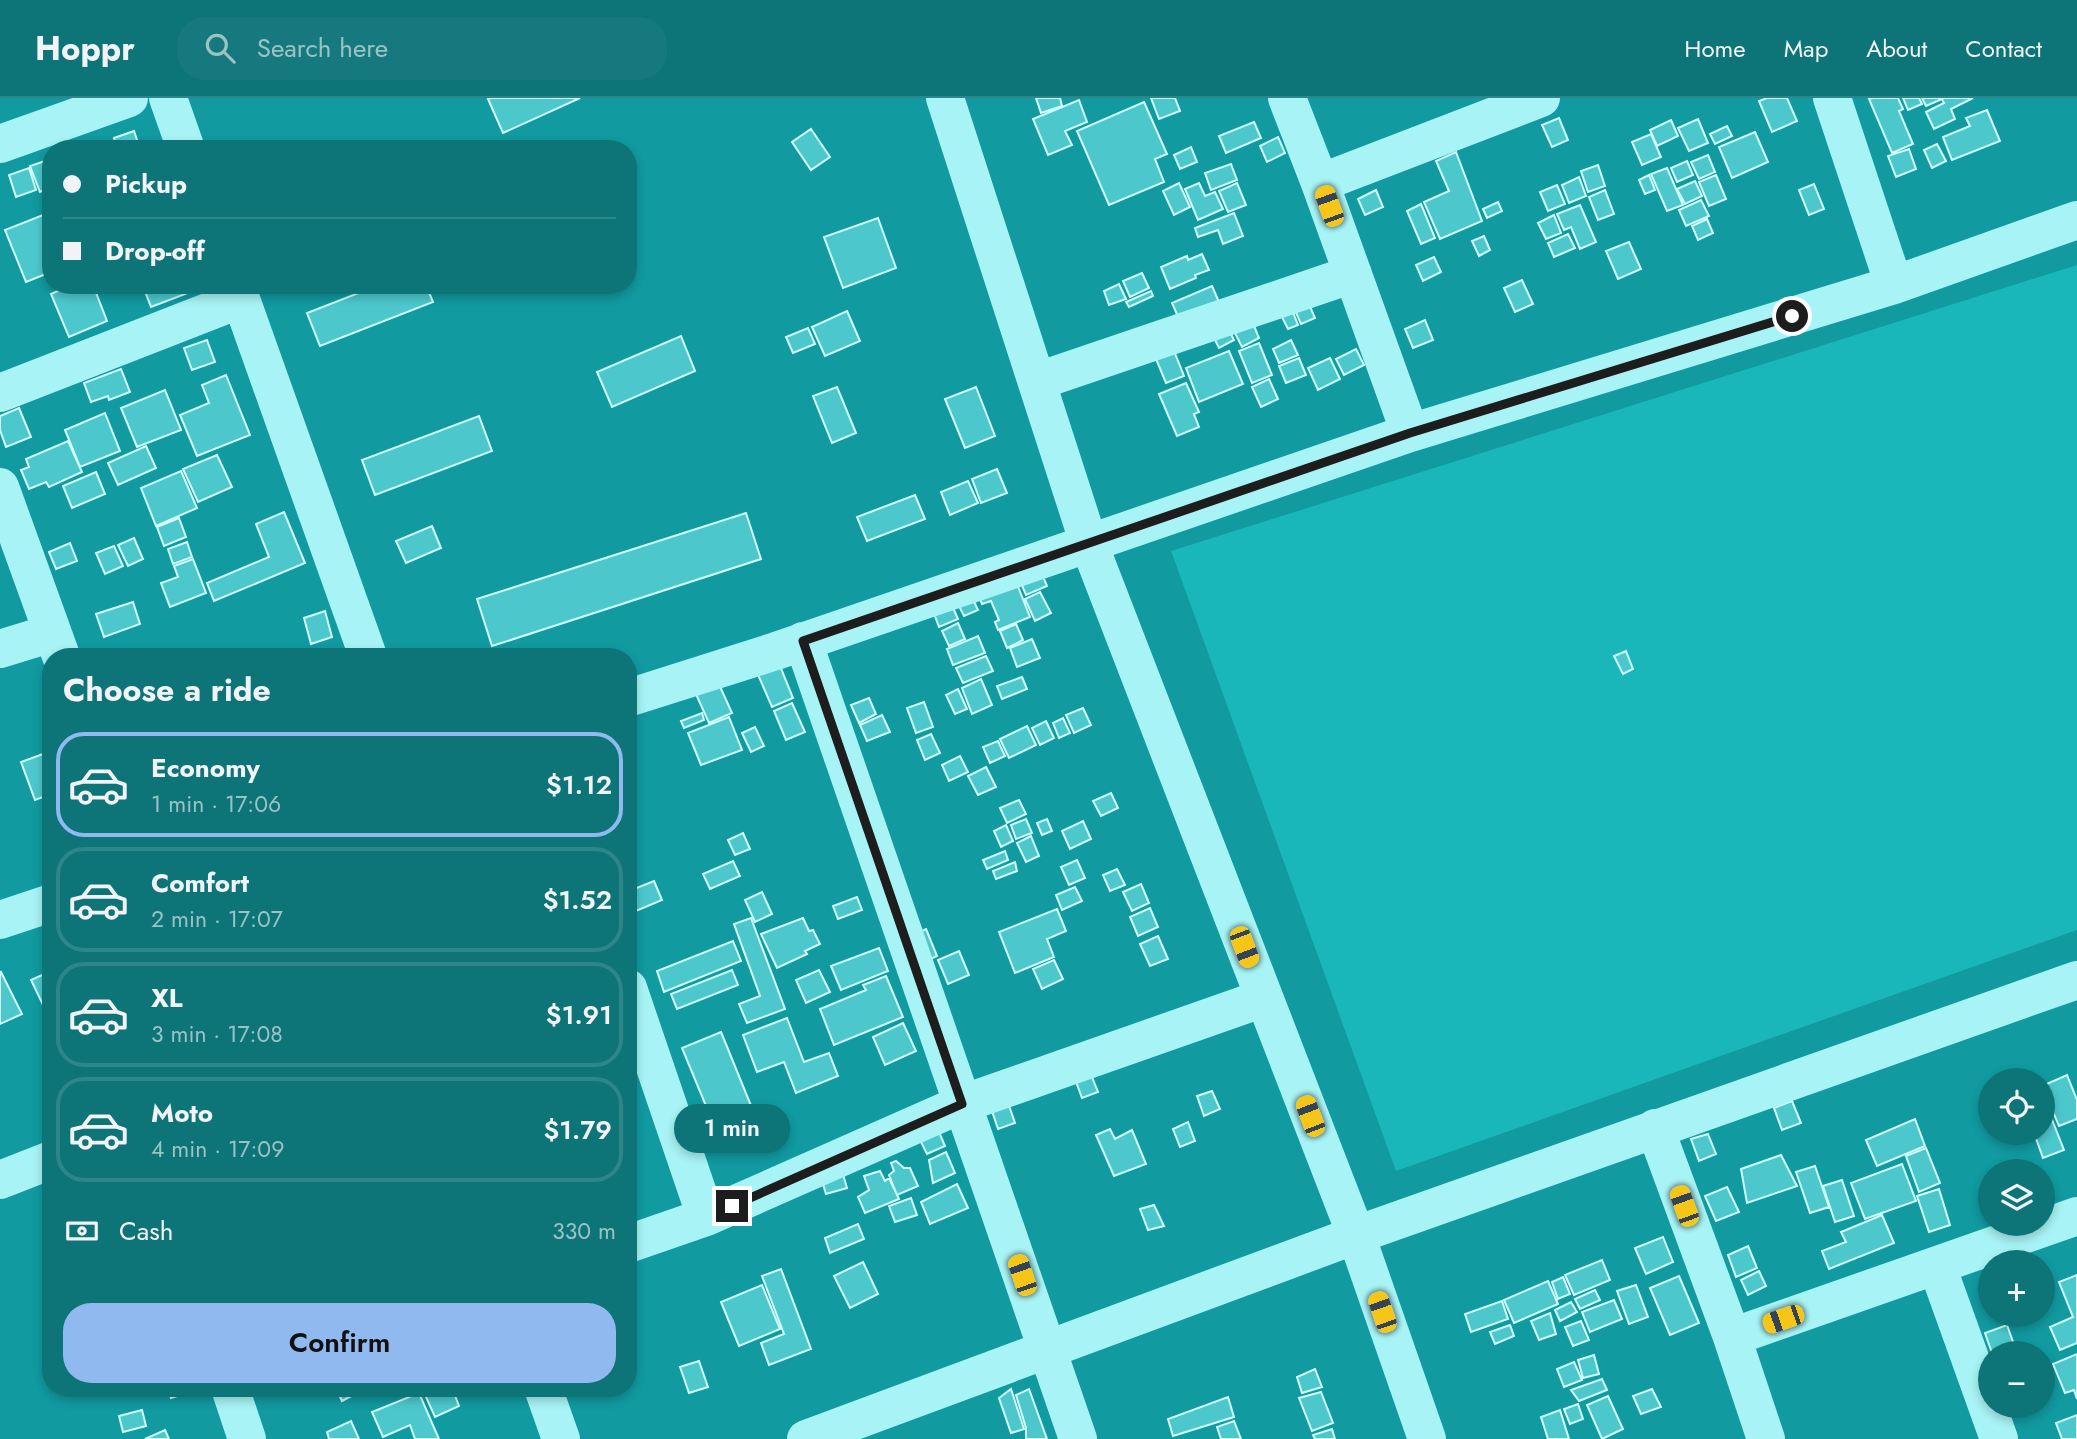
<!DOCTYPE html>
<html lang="en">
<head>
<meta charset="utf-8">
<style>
  body { margin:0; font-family:Jost,sans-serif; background:#16797d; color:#f1f3f6; height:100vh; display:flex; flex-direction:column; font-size:26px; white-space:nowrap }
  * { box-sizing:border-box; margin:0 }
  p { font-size:23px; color:#9ac3c6 }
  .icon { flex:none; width:38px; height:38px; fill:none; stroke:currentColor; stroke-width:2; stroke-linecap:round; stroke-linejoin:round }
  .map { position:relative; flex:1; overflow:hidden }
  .panel { position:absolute; left:42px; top:550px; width:595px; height:749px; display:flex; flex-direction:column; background:#0d7478; border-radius:28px; box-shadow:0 4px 10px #0003 }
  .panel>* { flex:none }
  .hud { position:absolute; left:42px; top:42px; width:595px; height:154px; border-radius:28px; box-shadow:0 4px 10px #0003; display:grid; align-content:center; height:154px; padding:0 21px; background:#0d7478 }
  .tools { position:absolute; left:1978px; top:970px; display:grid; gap:14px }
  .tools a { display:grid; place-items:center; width:77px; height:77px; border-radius:50%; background:#0d7478; box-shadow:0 4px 10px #0003; font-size:35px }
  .end { position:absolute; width:32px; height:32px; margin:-16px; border:9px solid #1d1d1d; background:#fff; box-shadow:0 0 0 4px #fff }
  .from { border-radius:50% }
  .bubble { position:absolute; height:49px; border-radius:24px; background:#0d7478; box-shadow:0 4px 10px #0003; font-size:23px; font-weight:600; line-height:49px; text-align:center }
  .car { position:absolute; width:21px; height:42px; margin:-21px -10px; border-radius:9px; box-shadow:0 0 5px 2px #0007; background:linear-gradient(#f5c518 24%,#345 0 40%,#f5c518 0 76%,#345 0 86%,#f5c518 0) }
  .hud b { display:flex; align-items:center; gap:24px; height:66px; font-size:26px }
  .hud b+b { border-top:2px solid #2d868a }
  .hud i { width:18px; height:18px; background:#f1f3f6 }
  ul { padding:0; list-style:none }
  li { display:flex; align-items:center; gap:21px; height:105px; margin:0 14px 10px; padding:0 7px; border:4px solid #2d868a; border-radius:28px }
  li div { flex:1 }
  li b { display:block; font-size:26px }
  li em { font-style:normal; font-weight:600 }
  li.current { border-color:#90b9f0 }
  li>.icon { width:63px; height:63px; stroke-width:1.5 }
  h2 { padding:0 21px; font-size:32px; line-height:84px }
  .pay { display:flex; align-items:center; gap:18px; height:77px; padding:0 21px; font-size:26px }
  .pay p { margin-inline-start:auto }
  .cta { display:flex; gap:14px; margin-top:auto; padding:14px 21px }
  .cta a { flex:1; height:80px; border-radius:28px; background:#90b9f0; color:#111; font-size:28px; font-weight:600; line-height:80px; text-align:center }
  header { display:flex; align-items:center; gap:42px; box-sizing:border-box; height:98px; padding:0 35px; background:#0d7478; border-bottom:2px solid #2d868a }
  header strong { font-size:33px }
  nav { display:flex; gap:38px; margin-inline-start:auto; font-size:24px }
  .search { width:490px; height:63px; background:#16797d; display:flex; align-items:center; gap:18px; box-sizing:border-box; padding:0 24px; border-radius:28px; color:#9ac3c6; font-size:26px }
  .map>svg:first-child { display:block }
  .green { fill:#19b6ba }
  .building { fill:#4cc8cc; stroke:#d1fdfe; stroke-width:2 }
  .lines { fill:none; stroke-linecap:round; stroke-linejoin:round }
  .minor { stroke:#a8f3f5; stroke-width:38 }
  .route { stroke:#1d1d1d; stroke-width:9 }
</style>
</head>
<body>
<header>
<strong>Hoppr</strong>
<div class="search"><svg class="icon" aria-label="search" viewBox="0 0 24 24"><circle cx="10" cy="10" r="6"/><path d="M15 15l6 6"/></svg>Search here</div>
<nav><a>Home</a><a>Map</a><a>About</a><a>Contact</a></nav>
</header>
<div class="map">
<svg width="2077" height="1341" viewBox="0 0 2077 1341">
  <rect width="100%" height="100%" fill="#119aa0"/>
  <path class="green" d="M2077 167V832L1396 1073 1171 453Z"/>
  <path class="building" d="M491 0H580L503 35 488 1Z
    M1036 0H1060L1062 8 1041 15Z
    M1151 0H1175L1180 13 1159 21Z
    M1767 0H1787L1797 23 1772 34 1759 3Z
    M1873 0H1898L1903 11 1899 13 1913 46 1892 55 1869 1Z
    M1903 0H1919L1922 6 1908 12Z
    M1922 0H1973L1951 11 1955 21 1934 31 1926 14 1944 5 1942 1 1926 8Z
    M1079 2 1087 24 1065 33 1072 47 1048 57 1033 21Z
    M1144 4 1167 56 1155 61 1164 84 1109 107 1077 33Z
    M1987 12 2000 43 1952 62 1943 39 1970 28 1966 20Z
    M1559 20 1568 42 1552 49 1542 27Z
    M1698 21 1708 45 1689 53 1678 30Z
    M1671 22 1678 38 1657 48 1650 32Z
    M1254 24 1261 40 1226 55 1219 38Z
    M1727 28 1732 38 1715 46 1710 36Z
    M811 31 830 59 811 72 792 44Z
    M134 33 140 51H117L114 40Z
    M1755 34 1768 64 1732 80 1719 49Z
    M1651 36 1661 59 1642 67 1632 44Z
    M1278 39 1285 55 1267 64 1260 48Z
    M1937 46 1946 63 1932 70 1924 52Z
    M1191 49 1197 64 1180 71 1174 57Z
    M1909 51 1916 71 1896 79 1888 58Z
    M1456 54 1482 123 1440 141 1424 104 1449 93 1436 63Z
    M1708 57 1715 74 1699 81 1691 64Z
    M51 61V89L40 94 30 68Z
    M1687 63 1693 77 1677 84 1671 70Z
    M1231 66 1237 82 1211 92 1205 75Z
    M1598 67 1605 88 1588 94 1581 73Z
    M29 70 36 92 16 99 9 77Z
    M1667 70 1683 107 1667 113 1651 76Z
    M1649 77 1655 92 1645 96 1639 82Z
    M1716 77 1726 101 1709 108 1699 84Z
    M1579 79 1586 98 1569 105 1562 87Z
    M1695 83 1702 98 1685 106 1677 91Z
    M1179 85 1190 109 1174 117 1163 93Z
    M1199 85 1205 98 1215 94 1223 111 1198 122 1185 91Z
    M1237 85 1246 107 1228 114 1219 93Z
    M1814 86 1824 111 1809 117 1799 92Z
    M1557 87 1565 106 1548 113 1540 94Z
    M1376 92 1383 109 1365 117 1358 101Z
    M1605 92 1614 116 1598 122 1589 99Z
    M1701 102 1709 118 1686 128 1679 112Z
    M1498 104 1502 113 1487 120 1483 111Z
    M1421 106 1435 140 1421 146 1407 113Z
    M1580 107 1596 144 1580 151 1571 129 1564 132 1557 116Z
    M1234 115 1243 138 1223 146 1218 132 1198 139 1195 130Z
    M43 117 51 136V174L26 184 5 132Z
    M1554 117 1561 135 1546 141 1538 125Z
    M878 120 896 170 843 190 824 139Z
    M1707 121 1713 135 1698 142 1692 128Z
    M1568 136 1575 150 1554 159 1548 145Z
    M1484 138 1490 152 1479 158 1472 143Z
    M1629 144 1641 171 1618 181 1606 153Z
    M1202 156 1209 172 1195 177 1196 180 1170 191 1161 169 1187 158 1188 162Z
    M1434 159 1441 174 1423 183 1416 167Z
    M1142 175 1149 190 1130 199 1123 183Z
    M1522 182 1533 206 1515 214 1504 190Z
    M1119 186 1126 201 1109 207 1104 193Z
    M71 187H93L107 223 69 239 51 196Z
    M146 187H185L188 195 151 209 143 188Z
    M379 187H426L433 204 320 248 307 215Z
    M1212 188 1219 204 1179 221 1172 205Z
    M1151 193 1153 198 1129 209 1126 204Z
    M1308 204 1315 220 1301 226 1294 210Z
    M1292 212 1298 227 1288 231 1281 217Z
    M847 213 860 243 825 258 812 229Z
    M1425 222 1433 242 1413 250 1405 231Z
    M1252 223 1259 240 1242 249 1233 231Z
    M808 230 815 246 793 255 786 239Z
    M1228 230 1234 242 1219 250 1213 238Z
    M681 238 695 273 612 309 597 274Z
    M207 242 215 264 192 272 184 250Z
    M1291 242 1298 257 1279 265 1273 251Z
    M1259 245 1272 277 1252 285 1239 253Z
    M1356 251 1364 267 1344 277 1336 261Z
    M1174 253 1184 278 1166 285 1156 261Z
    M1229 253 1243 286 1199 304 1186 270Z
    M1299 260 1306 277 1286 285 1279 268Z
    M1330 260 1340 281 1318 292 1308 270Z
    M121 271 130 294 109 302 108 298 91 304 84 285Z
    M226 277 250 337 197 358 180 317 209 305 202 287Z
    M1269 281 1278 301 1261 309 1252 289Z
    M1186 285 1199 314 1194 316 1199 329 1177 338 1159 296Z
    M837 289 856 335 832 345 813 298Z
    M976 289 995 338 965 350 945 301Z
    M165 292 181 332 137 349 121 310Z
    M19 310 31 339 6 349 0 332V318Z
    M105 315 120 353 80 369 65 332Z
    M479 318 492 353 375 397 362 362Z
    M68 343 82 374 49 389 46 384 29 391 21 372 29 369 26 361Z
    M146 348 156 370 118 387 108 365Z
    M217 357 232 389 198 404 183 371Z
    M997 371 1007 395 981 405 972 381Z
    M181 373 197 410 156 428 141 390Z
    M96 374 105 396 72 410 63 388Z
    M968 383 978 405 950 417 941 394Z
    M915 397 925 421 867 443 857 419Z
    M284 414 305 465 214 503 207 485 269 459 256 426Z
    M746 415 761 461 492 548 477 501Z
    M179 420 186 439 164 448 157 429Z
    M432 428 441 450 406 465 396 443Z
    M134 440 143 461 128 468 118 447Z
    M187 444 192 459 173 466 168 451Z
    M70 445 77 463 56 471 49 454Z
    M114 448 123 468 105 476 96 455Z
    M193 461 206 495 170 509 161 485 178 479 174 468Z
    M1039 469 1047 488 1026 497 1018 478Z
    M1013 476 1030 519 998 532 995 524 999 522 991 503 982 506 976 491Z
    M1040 494 1051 515 1035 523 1025 501Z
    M971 497 978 512 964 518 957 504Z
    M133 504 140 526 104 539 96 516Z
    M951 505 958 521 939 529 933 513Z
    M325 513 332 539 311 546 304 520Z
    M958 525 965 541 949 548 942 533Z
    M1016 526 1023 542 1007 550 1000 533Z
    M978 538 985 555 953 567 947 551Z
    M1032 541 1040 560 1017 569 1010 550Z
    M1626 553 1633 571 1623 576 1614 558Z
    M986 558 993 573 963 585 956 570Z
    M778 563 793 600 772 609 756 572Z
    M1022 579 1027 591 1002 601 997 588Z
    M981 581 992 607 972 616 962 590Z
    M718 584 732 615 709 625 695 594Z
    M958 591 967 611 955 616 946 597Z
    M869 600 876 616 859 625 851 607Z
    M924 604 933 629 916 635 907 610Z
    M792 605 805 634 786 642 774 613Z
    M1083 610 1091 627 1074 635 1066 617Z
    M702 615 704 622 684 630 681 623Z
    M882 617 890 634 867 643 860 627Z
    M729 619 742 652 701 667 688 635Z
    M1063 620 1070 635 1059 640 1053 625Z
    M1046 623 1054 640 1040 647 1032 630Z
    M1027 628 1036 647 1009 660 1000 641Z
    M755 629 764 648 751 654 742 635Z
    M931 636 940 655 925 662 917 642Z
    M998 643 1005 658 990 665 983 649Z
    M51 653V696L35 702 21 664Z
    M960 658 968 674 949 683 942 667Z
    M986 669 996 689 978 697 968 678Z
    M1111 695 1118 710 1101 718 1093 703Z
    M1019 702 1026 716 1007 725 1000 710Z
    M1026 721 1032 735 1016 741 1011 727Z
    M1047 721 1052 733 1042 737 1037 725Z
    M1083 723 1091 741 1070 751 1062 733Z
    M1006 727 1013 743 1001 749 994 733Z
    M743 735 750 751 735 757 728 742Z
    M1031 738 1039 758 1026 764 1017 745Z
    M1005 753 1008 762 987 771 983 762Z
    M1077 762 1085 780 1069 787 1061 769Z
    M733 763 740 778 710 791 703 776Z
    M1015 764 1017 773 996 781 993 773Z
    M1117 771 1125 787 1110 793 1103 777Z
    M654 783 662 802 636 813 629 793Z
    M1141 786 1149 805 1132 813 1123 794Z
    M1075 789 1082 803 1062 812 1056 797Z
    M762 794 772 816 755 824 745 802Z
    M857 799 862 812 838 821 833 808Z
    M1150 810 1158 829 1138 838 1130 819Z
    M1057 811 1066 833 1047 841 1054 859 1015 875 999 834Z
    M751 820 785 911 747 925 739 906 760 898 734 826Z
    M803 820 809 833 813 832 820 846 805 853 807 856 777 870 761 836Z
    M926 831 937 858 926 863 915 836Z
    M1158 838 1168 861 1150 868 1140 846Z
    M733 843 741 863 664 894 657 873Z
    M879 850 888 873 841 892 831 868Z
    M959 853 969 877 948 886 938 862Z
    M1054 862 1063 881 1042 891 1033 871Z
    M732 872 738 887 677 911 671 896Z
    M819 872 830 894 806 905 796 882Z
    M51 873V906L44 909 31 882Z
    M1 874 22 916 0 926V875Z
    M886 878 903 919 834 947 820 911 866 892 863 887Z
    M787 920 804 964 829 955 838 978 796 995 784 964 757 974 743 937Z
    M903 925 916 953 885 967 873 939Z
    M721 934 752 1010 713 1025 682 950Z
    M1090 974 1098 994 1082 1000 1075 981Z
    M2067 977 2077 1002V1021L2059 1028 2042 988Z
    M1212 993 1220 1011 1204 1018 1197 998Z
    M1007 1002 1015 1025 998 1031 991 1010Z
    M1792 1003 1801 1025 1782 1032 1774 1010Z
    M2047 1009 2064 1052 2043 1060 2034 1035 2015 1042 2013 1034H2042V1011Z
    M1915 1021 1925 1048 1877 1068 1866 1042Z
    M1188 1024 1195 1043 1180 1049 1173 1031Z
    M1110 1031 1115 1041 1132 1032 1146 1066 1114 1078 1096 1037Z
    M939 1034 945 1048 927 1056 920 1042Z
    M1708 1036 1716 1056 1699 1063 1691 1041Z
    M1926 1050 1940 1085 1919 1094 1906 1058Z
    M946 1054 955 1075 933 1085 929 1062Z
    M1781 1057 1797 1088 1747 1105 1741 1071Z
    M896 1063 904 1070H910L918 1088 897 1097 889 1077 894 1073 891 1065Z
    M840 1066 847 1090 826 1096 819 1073Z
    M1902 1066 1916 1103 1865 1121 1851 1085Z
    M1815 1068 1829 1109 1810 1115 1796 1074Z
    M880 1073 885 1083 889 1080 899 1101 865 1115 858 1099 869 1092 864 1078Z
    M1842 1082 1854 1118 1835 1124 1823 1088Z
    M957 1086 968 1110 930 1126 921 1104Z
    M1727 1089 1739 1114 1716 1123 1705 1098Z
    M1939 1091 1950 1127 1929 1134 1917 1098Z
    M911 1100 917 1117 895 1124 889 1108Z
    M1154 1107 1164 1128 1148 1132 1140 1111Z
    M1882 1117 1894 1145 1829 1171 1822 1153 1846 1144 1841 1134Z
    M858 1126 864 1141 830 1155 825 1140Z
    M1663 1139 1673 1164 1646 1176 1635 1150Z
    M1748 1148 1757 1170 1736 1179 1728 1157Z
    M1602 1162 1610 1182 1574 1197 1565 1177Z
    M863 1164 878 1196 850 1210 834 1178Z
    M781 1171 811 1251 769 1267 761 1245 784 1236 762 1178Z
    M1759 1173 1766 1188 1748 1197 1741 1182Z
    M2077 1177V1245L2060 1252 2050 1229 2073 1219 2059 1184Z
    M1679 1178 1699 1225 1670 1237 1650 1190Z
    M1563 1179 1570 1196 1558 1201 1552 1184Z
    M1548 1183 1558 1206 1514 1225 1504 1202Z
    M762 1187 780 1231 739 1248 721 1204Z
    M1636 1187 1648 1219 1629 1226 1617 1193Z
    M1595 1192 1600 1202 1580 1211 1575 1201Z
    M1614 1202 1622 1221 1590 1234 1582 1214Z
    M1502 1203 1508 1221 1471 1234 1465 1216Z
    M1571 1204 1577 1214 1560 1223 1555 1212Z
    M1550 1215 1556 1236 1539 1242 1531 1223Z
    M1581 1223 1589 1242 1573 1248 1565 1229Z
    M1510 1227 1514 1238 1495 1246 1490 1234Z
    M2007 1227 2017 1255H1992L1985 1235Z
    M2077 1256V1301L2074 1292 2065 1295 2053 1266Z
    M1594 1257 1599 1276 1583 1280 1578 1262Z
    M699 1263 708 1289 689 1295 680 1269Z
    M1574 1264 1582 1282 1564 1289 1557 1271Z
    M1315 1271 1322 1289 1302 1295 1297 1279Z
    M1602 1281 1607 1292 1579 1303 1571 1292Z
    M167 1290H196V1292L171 1300Z
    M336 1290H366L342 1303Z
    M422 1290H452L459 1308 435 1319Z
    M1011 1291 1024 1331 1011 1335 999 1300Z
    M1029 1291 1047 1341H1026V1330L1016 1297Z
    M1652 1291 1661 1309 1641 1316 1633 1298Z
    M1321 1294 1333 1325 1312 1333 1299 1300Z
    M419 1295 439 1341H415L410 1327 383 1339 372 1314Z
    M1608 1298 1623 1331 1602 1341 1587 1307Z
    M1228 1299 1234 1319 1173 1338 1168 1321Z
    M1578 1306 1583 1321 1570 1326 1564 1311Z
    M142 1312 146 1328 123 1334 119 1318Z
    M1560 1312 1569 1341H1548L1541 1319Z
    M2077 1317V1341H2062L2056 1325Z
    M351 1323 359 1341H329L327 1334Z
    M1234 1323 1241 1341H1221L1217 1329Z
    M1332 1331 1335 1341H1315L1313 1337Z
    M165 1332 169 1341H145Z"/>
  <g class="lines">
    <path class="minor" d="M168 0 186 51
      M945 0 1089 446 1356 1137 1427 1341
      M1287 0 1320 85 1410 335
      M1832 0 1894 187
      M0 46 129 0
      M1320 85 1541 0
      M236 187 368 558
      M1038 283 1353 176
      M0 295 241 201
      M0 389 61 558
      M803 543 1078 1341
      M0 551 52 535
      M628 600 776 553 1410 335 1894 187 2077 122
      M0 822 51 805
      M628 890 706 1119
      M1655 1030 1732 1239 1766 1341
      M0 1082 51 1062
      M628 1146 706 1119 962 1006 1264 900
      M1937 1168 1999 1341
      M1732 1239 2077 1118
      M230 1290 247 1341
      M543 1290 561 1341
      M806 1341 1356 1137 2077 882"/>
  </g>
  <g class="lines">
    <path class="route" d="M732 1108 962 1006 803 543 1410 335 1792 218"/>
  </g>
</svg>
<div class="tools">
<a><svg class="icon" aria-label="locate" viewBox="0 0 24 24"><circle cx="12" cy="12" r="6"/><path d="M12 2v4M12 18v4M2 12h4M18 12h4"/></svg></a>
<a><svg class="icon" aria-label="layers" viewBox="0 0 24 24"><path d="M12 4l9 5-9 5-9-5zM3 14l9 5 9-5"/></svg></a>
<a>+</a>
<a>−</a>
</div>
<i class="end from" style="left:1792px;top:218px"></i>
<i class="end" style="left:732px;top:1108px"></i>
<div class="bubble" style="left:674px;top:1006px;width:116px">1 min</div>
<i class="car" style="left:1329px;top:108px;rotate:340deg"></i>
<i class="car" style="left:1244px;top:849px;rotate:159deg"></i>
<i class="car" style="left:1310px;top:1018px;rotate:339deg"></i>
<i class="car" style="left:1684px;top:1108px;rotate:340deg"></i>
<i class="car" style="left:1022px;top:1177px;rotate:341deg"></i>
<i class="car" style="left:1382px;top:1214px;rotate:341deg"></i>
<i class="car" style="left:1783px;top:1221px;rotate:251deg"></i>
<div class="hud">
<b><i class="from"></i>Pickup</b>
<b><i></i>Drop-off</b>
</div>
<section class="panel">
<h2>Choose a ride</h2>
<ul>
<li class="current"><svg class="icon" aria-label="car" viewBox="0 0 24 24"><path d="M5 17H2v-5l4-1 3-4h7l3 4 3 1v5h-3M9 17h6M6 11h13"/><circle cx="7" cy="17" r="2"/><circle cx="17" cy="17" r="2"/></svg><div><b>Economy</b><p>1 min · 17:06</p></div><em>$1.12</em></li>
<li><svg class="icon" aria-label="car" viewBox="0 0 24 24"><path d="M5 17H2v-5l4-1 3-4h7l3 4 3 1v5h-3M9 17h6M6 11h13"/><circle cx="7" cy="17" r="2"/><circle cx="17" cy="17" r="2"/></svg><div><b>Comfort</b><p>2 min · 17:07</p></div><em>$1.52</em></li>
<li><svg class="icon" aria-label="car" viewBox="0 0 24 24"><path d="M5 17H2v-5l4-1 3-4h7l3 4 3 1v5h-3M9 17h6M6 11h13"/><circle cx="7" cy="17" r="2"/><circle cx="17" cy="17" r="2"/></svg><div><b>XL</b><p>3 min · 17:08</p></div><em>$1.91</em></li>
<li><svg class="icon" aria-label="car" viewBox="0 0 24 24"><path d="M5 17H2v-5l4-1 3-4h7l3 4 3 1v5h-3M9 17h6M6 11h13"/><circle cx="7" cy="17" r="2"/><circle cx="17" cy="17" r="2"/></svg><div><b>Moto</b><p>4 min · 17:09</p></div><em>$1.79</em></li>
</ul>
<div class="pay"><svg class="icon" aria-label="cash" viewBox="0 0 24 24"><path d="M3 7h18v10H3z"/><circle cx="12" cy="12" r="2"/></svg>Cash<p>330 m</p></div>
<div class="cta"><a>Confirm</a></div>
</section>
</div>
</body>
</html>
